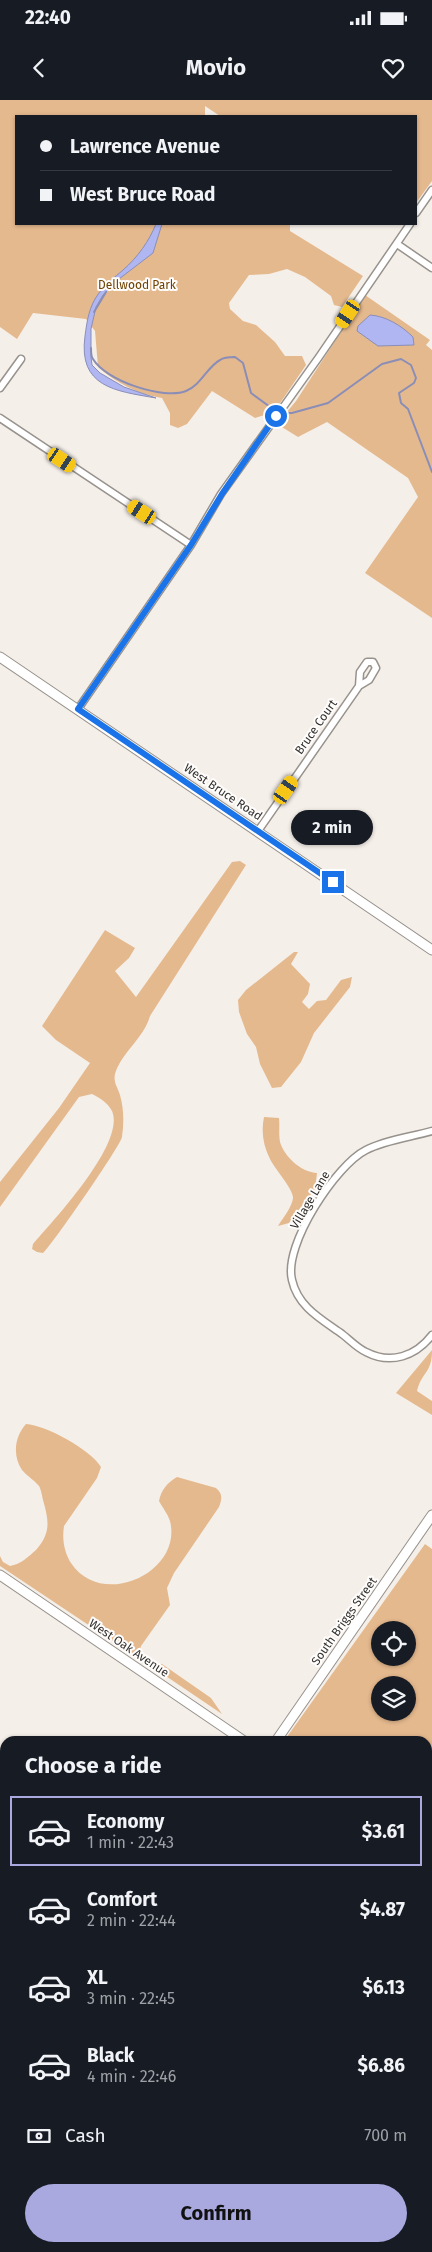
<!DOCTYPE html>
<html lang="en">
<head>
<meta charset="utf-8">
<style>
  body { margin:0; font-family:"Fira Sans",sans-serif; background:#242831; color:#f1f3f6; height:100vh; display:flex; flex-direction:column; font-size:19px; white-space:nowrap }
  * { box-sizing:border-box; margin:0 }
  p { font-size:16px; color:#9ea1a6 }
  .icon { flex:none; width:28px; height:28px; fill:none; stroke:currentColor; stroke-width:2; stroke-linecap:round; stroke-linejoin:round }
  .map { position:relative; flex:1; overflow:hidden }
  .panel { position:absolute; left:0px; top:1636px; width:432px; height:516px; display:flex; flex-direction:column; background:#171b24; border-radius:15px 15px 0 0; box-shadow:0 1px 4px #0004 }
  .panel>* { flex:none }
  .top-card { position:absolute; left:15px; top:15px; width:402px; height:110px; border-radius:0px; box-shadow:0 1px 4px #0004; display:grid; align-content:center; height:110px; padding:0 25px; background:#171b24 }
  .controls { position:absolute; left:371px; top:1521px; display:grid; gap:10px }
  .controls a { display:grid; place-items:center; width:45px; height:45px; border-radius:50%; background:#171b24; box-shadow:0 1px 4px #0004; font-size:25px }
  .end { position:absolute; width:22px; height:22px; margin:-11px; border:6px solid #1a73e8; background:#fff; box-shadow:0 0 0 2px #fff }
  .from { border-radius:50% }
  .bubble { position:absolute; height:35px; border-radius:18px; background:#171b24; box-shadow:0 1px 4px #0004; font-size:16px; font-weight:700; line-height:35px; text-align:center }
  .car { position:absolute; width:15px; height:30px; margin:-15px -8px; border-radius:6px; box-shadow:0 0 4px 1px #0007; background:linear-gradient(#f5c518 24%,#345 0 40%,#f5c518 0 76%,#345 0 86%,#f5c518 0) }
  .top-card b { display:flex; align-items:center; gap:18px; height:48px; font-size:19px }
  .top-card b+b { border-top:1px solid #363941 }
  .top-card i { width:12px; height:12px; background:#f1f3f6 }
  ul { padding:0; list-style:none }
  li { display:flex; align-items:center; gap:15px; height:70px; margin:0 10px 8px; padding:0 15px; border:2px solid transparent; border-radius:0px }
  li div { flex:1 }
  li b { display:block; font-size:19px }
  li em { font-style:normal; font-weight:700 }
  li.active { border-color:#a9a9e0 }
  li>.icon { width:45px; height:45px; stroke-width:1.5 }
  h2 { padding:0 25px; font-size:22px; line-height:60px }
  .pay { display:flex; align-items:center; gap:12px; height:55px; padding:0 25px; font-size:19px }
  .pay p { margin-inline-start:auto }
  .primary-button { display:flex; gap:10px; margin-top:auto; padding:10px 25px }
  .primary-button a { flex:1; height:58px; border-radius:30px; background:#a9a9e0; color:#111; font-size:20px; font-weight:700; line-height:58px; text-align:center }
  .status { display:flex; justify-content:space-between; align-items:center; height:35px; padding:0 25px; background:#171b24; direction:ltr }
  .status svg { height:14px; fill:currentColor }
  header { display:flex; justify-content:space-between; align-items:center; height:65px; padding:0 25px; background:#171b24; font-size:22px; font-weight:700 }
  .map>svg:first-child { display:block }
  .green { fill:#e5b98e; fill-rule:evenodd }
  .water { fill:#afb6f2; stroke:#8a8eb7 }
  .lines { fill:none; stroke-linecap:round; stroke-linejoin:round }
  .stream { stroke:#8a8eb7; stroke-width:2 }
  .street-casing { stroke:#98928d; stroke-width:9 }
  .secondary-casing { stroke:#98928d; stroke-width:11 }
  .street { stroke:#fff; stroke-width:6 }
  .secondary { stroke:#fff; stroke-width:9 }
  .route { stroke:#1a73e8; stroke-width:6 }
  .labels { text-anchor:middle; stroke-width:4; stroke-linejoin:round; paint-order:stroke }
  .park-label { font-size:12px; fill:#6f4102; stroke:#fffdfc }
  .street-label { font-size:12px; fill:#33312e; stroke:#fffdfc }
</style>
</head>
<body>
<div class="status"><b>22:40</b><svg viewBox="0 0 49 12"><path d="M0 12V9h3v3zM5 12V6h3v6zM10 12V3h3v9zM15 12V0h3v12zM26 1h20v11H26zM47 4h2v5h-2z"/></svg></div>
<header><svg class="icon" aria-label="back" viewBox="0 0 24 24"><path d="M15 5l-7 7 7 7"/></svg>Movio<svg class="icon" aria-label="heart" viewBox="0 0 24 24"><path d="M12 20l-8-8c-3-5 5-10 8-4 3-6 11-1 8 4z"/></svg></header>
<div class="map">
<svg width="432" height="2152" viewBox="0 0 432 2152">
  <rect width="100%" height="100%" fill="#f5efe9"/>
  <path class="green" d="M0 0H432V81L416 103V16H220L205 6V16H16V124H290V131L363 176 342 207 334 205 331 196 305 177 287 169 269 174 249 175 229 203 230 209 243 221 256 225 275 242 285 256H302L306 265 274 312 255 318 212 291 187 324 178 328 170 325V313L162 298C138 294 116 283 98 267L95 231 86 219 33 213 17 239 0 227Z
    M365 195 430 240 426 245 432 250V518L365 473 418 397 408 378 327 322 298 337 277 324 296 301Z
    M240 761 246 765 150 916C144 938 121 953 115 974 113 982 118 988 120 995 124 1009 124 1023 122 1037 121 1045 52 1145 43 1153L37 1152 32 1149 33 1144C53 1121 126 1043 112 1011 108 1003 100 998 92 994L79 997 0 1107V1082L59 1008 90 963 56 940 42 926 105 830 135 848 129 858 115 871 136 897 232 762Z
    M294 852H298L291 864 310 884 308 894 302 902 309 909 317 901 326 900 341 880 352 877 350 887 314 933 301 962 281 987 272 988 260 964 256 947 247 934 239 912 238 900 246 890Z
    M264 1017 279 1018C280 1026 278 1038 281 1045 287 1059 302 1072 317 1073L315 1089 289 1123 278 1126C283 1118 292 1107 293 1098 294 1090 274 1068 270 1059 263 1045 261 1032 264 1017Z
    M432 1250C432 1274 422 1271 417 1291L432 1301V1315L396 1293Z
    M26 1324C46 1325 91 1350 101 1367L97 1378 64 1426C62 1439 64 1452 71 1463 102 1510 183 1472 170 1421 168 1414 162 1407 159 1401 161 1390 167 1383 177 1377L216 1388C223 1394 222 1399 219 1407L174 1473 167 1488 170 1505 141 1546 138 1558 0 1466V1456L3 1462 10 1466C21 1464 28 1457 36 1450 51 1433 49 1421 43 1400 42 1396 41 1389 39 1386 34 1380 27 1376 22 1370 12 1355 15 1336 26 1324Z
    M425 1444 432 1449V1760L428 1757V1641H284ZM380 1530H408V1558H380ZM380 1585H408V1612H380Z
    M156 1564H162L211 1598 222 1614 151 1566Z
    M428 1774 432 1777V1908L428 1915Z
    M432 2068V2152H378L381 2148H428V2075Z
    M0 2119 5 2123V2148H54L61 2152H0Z"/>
  <path class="water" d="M156 124H162L153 153 119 179 103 195 96 207 91 229V257L92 265 100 273 124 287 156 298C115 291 78 287 85 236 87 221 89 206 99 193 106 183 114 178 123 170 138 157 149 141 156 124Z
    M370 215C386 216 402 226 413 237L414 245 378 246 357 231 358 226Z"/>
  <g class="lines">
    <path class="stream" d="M94 212 106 192
      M91 248C91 251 91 257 93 259 106 281 164 300 186 291 201 285 207 267 220 260 224 257 230 257 235 257L243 263 251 293 277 312
      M282 313H292L328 303 382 264 401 259 411 265 416 278 414 283 399 293 401 303 408 309 432 372"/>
    <defs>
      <path id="street" d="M416 113 432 90
        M397 144 432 168
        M0 288 21 259
        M0 318 191 445
        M78 609 191 445 221 394 319 257 410 124
        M258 731 359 586 369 580 376 568 373 562H367L360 572 359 586
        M432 1031C411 1037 385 1040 366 1050 336 1065 283 1145 292 1180 298 1207 321 1219 342 1234 350 1240 357 1248 366 1252 391 1265 416 1256 432 1235"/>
      <path id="secondary" d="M0 557 432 850
        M0 1475 244 1641
        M276 1641 432 1415
        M428 1764 432 1767
        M0 2037 5 2030"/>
    </defs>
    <use href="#street" class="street-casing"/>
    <use href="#secondary" class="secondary-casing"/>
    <use href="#street" class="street"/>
    <use href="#secondary" class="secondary"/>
  </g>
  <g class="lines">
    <path class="route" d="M276 316 222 394 191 445 78 609 333 782"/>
  </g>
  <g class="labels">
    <g class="park-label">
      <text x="137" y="189">Dellwood Park</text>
    </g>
    <g class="street-label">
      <text transform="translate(316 627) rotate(-55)" y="4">Bruce Court</text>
      <text transform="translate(223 692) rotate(34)" y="4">West Bruce Road</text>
      <text transform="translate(310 1100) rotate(-59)" y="4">Village Lane</text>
      <text transform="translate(344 1521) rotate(-55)" y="4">South Briggs Street</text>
      <text transform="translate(129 1548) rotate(34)" y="4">West Oak Avenue</text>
    </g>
  </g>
</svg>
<div class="controls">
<a><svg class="icon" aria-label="locate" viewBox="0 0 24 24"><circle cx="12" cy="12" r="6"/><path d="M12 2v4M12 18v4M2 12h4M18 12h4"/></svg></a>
<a><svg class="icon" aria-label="layers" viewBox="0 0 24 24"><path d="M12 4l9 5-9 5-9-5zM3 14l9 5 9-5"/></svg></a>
</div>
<i class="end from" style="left:276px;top:316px"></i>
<i class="end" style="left:333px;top:782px"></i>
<div class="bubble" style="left:291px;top:710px;width:82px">2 min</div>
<i class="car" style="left:348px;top:214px;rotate:214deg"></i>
<i class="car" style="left:62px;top:360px;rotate:124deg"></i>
<i class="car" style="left:142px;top:412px;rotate:303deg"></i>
<i class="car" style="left:286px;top:690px;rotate:35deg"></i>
<div class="top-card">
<b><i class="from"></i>Lawrence Avenue</b>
<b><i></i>West Bruce Road</b>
</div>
<section class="panel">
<h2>Choose a ride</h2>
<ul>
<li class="active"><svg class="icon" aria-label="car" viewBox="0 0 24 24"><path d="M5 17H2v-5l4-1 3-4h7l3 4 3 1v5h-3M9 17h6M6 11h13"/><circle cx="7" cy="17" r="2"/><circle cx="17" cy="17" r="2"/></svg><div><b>Economy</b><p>1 min · 22:43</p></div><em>$3.61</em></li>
<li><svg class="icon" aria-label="car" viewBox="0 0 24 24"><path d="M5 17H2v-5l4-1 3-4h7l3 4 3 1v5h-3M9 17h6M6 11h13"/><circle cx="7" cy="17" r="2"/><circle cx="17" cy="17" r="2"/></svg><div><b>Comfort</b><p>2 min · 22:44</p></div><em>$4.87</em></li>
<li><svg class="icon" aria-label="car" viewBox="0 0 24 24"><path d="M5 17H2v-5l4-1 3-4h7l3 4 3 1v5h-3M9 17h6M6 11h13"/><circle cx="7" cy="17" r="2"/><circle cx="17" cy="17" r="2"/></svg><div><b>XL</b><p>3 min · 22:45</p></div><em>$6.13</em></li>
<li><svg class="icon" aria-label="car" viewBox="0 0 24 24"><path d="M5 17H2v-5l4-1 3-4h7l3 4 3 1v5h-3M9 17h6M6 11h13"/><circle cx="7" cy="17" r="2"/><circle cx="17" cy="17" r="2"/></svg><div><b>Black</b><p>4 min · 22:46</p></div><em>$6.86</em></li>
</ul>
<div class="pay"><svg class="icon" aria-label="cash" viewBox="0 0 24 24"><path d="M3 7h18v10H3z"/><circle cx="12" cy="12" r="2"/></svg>Cash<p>700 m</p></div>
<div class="primary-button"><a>Confirm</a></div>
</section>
</div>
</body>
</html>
